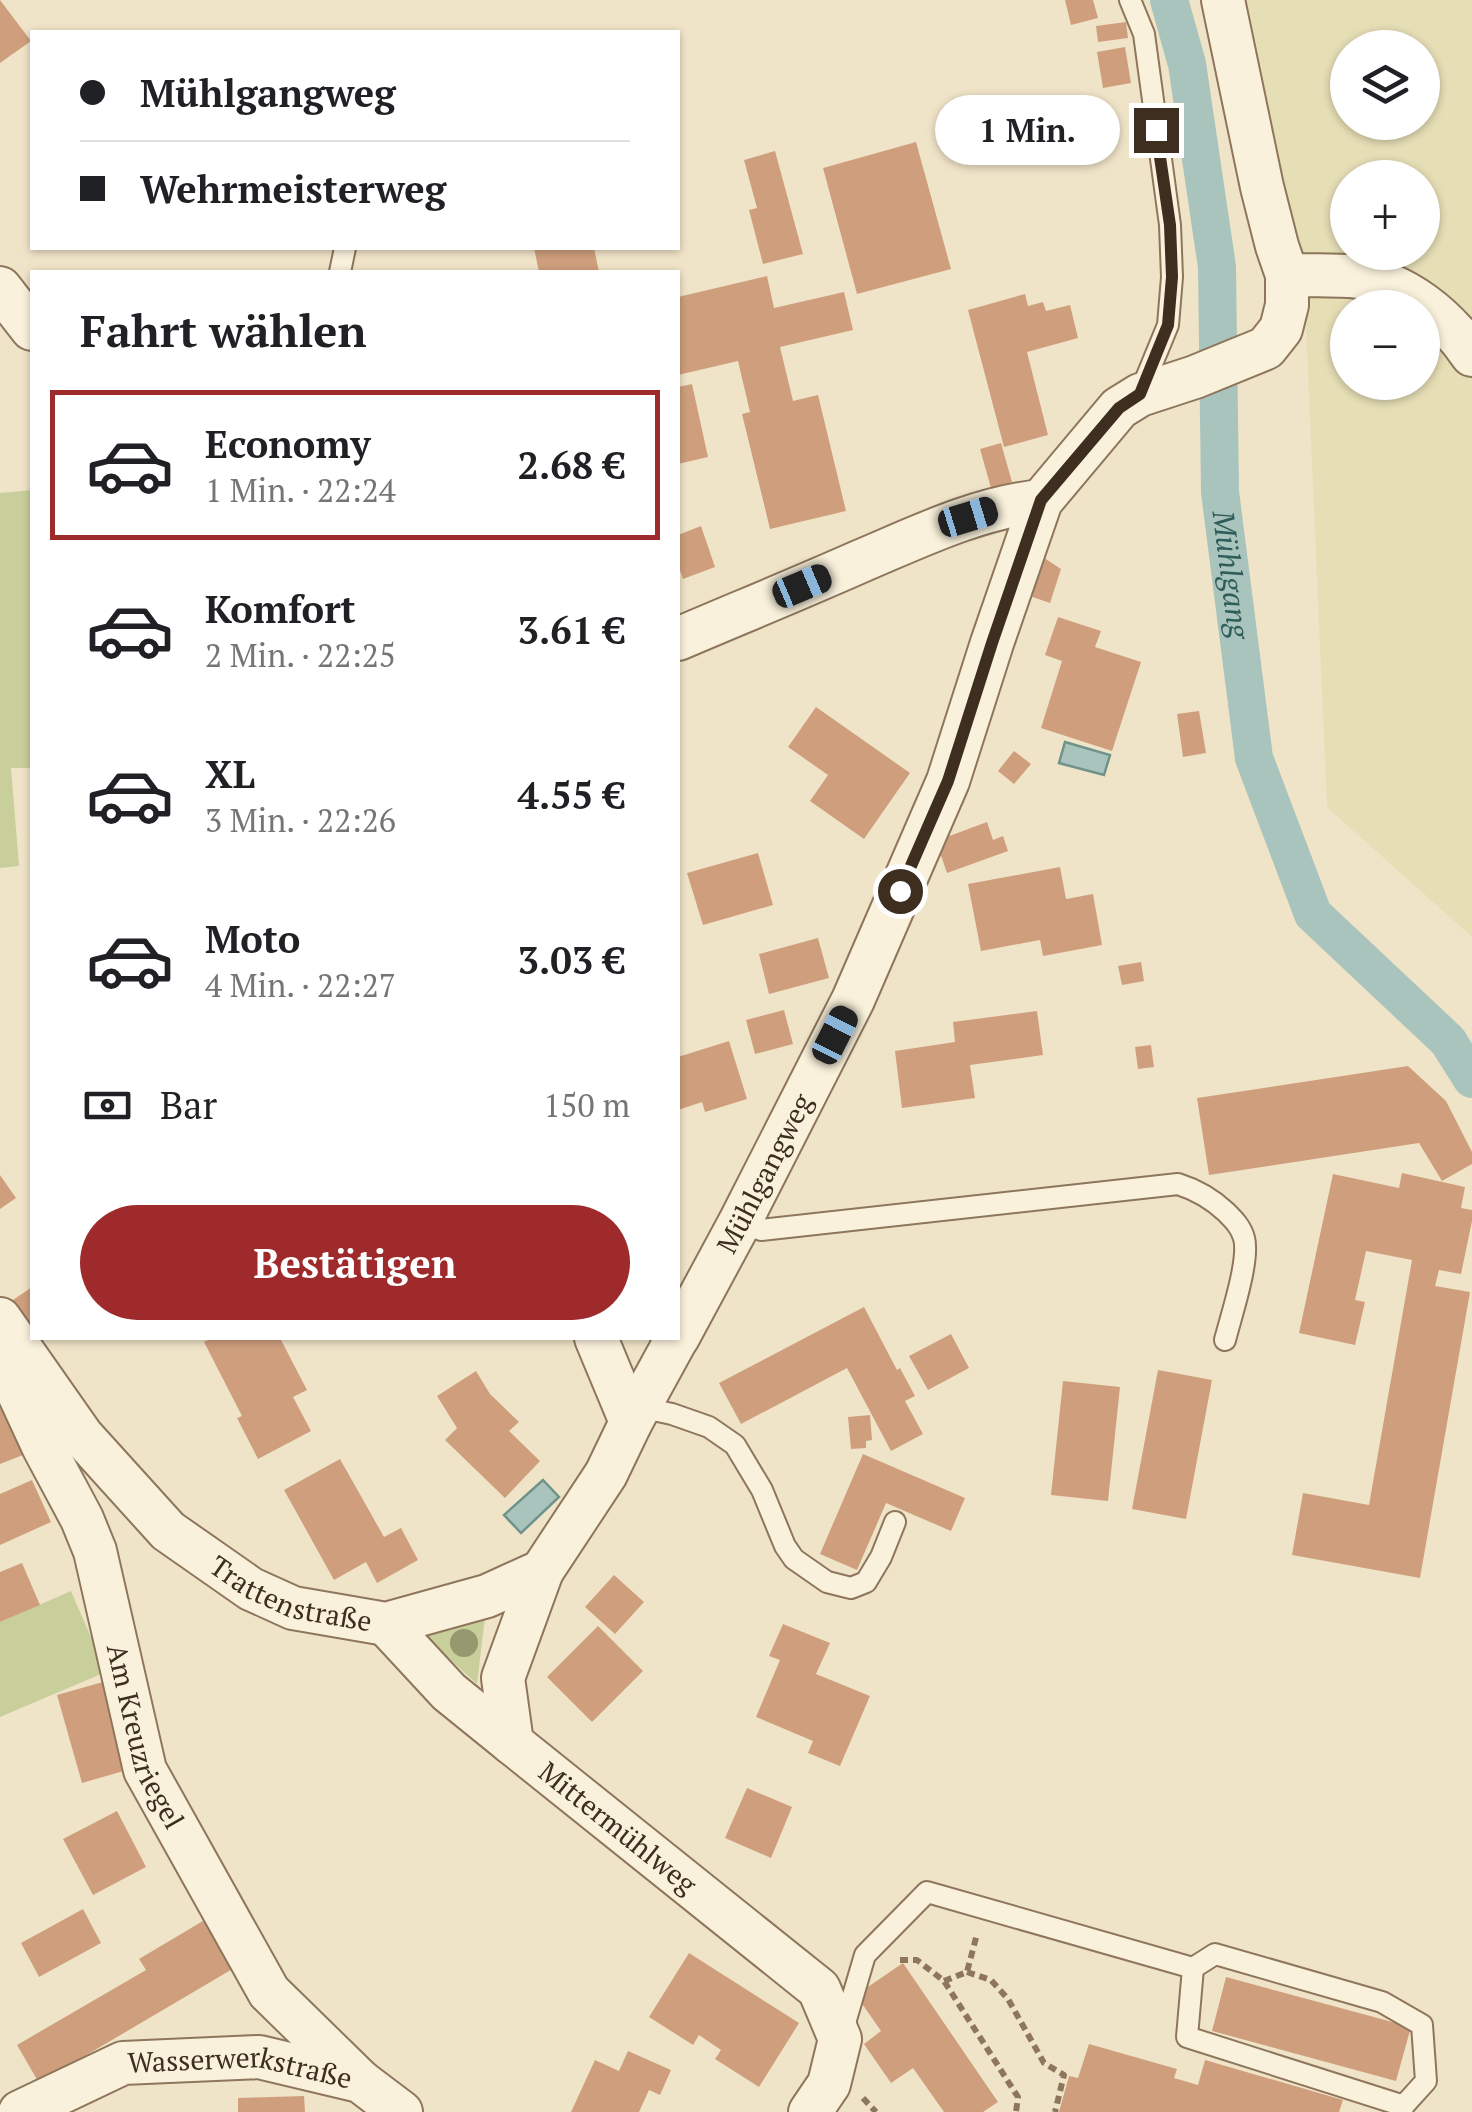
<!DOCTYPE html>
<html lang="de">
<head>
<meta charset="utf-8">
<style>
  body { margin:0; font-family:"PT Serif",serif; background:#f2f2f2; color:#202124; height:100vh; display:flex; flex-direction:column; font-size:38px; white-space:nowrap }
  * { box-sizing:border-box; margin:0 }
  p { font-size:32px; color:#757577 }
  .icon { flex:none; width:55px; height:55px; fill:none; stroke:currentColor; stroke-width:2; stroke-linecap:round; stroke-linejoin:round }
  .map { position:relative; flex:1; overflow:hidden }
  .drawer { position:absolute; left:30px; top:270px; width:650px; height:1070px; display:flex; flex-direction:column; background:#fff; border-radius:0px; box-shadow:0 2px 8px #0004 }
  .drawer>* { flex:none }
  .hud { position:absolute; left:30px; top:30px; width:650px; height:220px; border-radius:0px; box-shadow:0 2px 8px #0004; display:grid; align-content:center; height:220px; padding:0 50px; background:#fff }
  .controls { position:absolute; left:1330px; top:30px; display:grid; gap:20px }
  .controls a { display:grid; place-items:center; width:110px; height:110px; border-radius:50%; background:#fff; box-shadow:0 2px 8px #0004; font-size:50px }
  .end { position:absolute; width:45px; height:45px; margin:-22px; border:12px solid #3d2e20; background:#fff; box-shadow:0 0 0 5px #fff }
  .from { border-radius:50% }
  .bubble { position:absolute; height:70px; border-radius:35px; background:#fff; box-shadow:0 2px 8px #0004; font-size:32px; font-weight:700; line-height:70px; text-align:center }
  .car { position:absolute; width:30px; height:60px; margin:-30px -15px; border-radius:12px; box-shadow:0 0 8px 2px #0007; background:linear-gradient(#222 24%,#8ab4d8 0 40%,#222 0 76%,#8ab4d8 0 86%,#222 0) }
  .hud b { display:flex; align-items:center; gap:35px; height:95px; font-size:38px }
  .hud b+b { border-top:2px solid #e0e0e0 }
  .hud i { width:25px; height:25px; background:#202124 }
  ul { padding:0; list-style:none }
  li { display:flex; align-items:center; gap:30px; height:150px; margin:0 20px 15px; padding:0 30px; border:5px solid transparent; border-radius:0px }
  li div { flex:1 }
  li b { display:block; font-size:38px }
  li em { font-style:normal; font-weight:700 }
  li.selected { border-color:#9e2a2b }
  li>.icon { width:90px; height:90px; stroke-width:1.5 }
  h2 { padding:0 50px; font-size:45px; line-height:120px }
  .pay { display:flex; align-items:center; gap:25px; height:110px; padding:0 50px; font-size:38px }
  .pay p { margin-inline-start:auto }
  .action { display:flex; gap:20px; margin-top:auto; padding:20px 50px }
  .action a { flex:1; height:115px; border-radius:60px; background:#9e2a2b; color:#fff; font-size:40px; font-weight:700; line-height:115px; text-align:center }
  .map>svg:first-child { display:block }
  .farmland { fill:#e6deb5; fill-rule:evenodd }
  .green { fill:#c9cf9b }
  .water { fill:#a9c4bc; stroke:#6f938a; stroke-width:2.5 }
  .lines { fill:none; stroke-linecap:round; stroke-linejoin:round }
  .canal { stroke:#a9c4bc; stroke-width:38 }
  .building { fill:#cf9f7d }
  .lane-casing { stroke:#8d765c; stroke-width:24 }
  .street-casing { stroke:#8d765c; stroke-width:46 }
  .path { stroke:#8d765c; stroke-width:6; stroke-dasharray:8 5; stroke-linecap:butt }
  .lane { stroke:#faf1dc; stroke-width:20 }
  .street { stroke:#faf1dc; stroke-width:42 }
  .tree { fill:#96986f }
  .route { stroke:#3d2e20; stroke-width:12 }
  .labels { text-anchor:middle; stroke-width:8; stroke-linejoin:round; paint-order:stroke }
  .street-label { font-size:28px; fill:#3d2e20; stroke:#f7eed8 }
  .water-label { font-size:30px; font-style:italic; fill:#2f5d5a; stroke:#f7eed8 }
</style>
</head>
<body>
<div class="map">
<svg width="1472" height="2112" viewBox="0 0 1472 2112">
  <rect width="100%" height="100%" fill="#f0e4c8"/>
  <path class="farmland" d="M1238 0H1472V937L1327 807 1306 325 1286 241ZM1348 48H1422V122H1348ZM1348 178H1422V252H1348ZM1348 308H1422V382H1348Z"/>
  <path class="green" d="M32 490V768H11L19 866 0 868V493Z
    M71 1591 106 1672 0 1717V1622Z
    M486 1609 477 1684 415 1627Z"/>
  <path class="water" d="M1065 742 1110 755 1104 775 1059 763Z
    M543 1480 559 1497 521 1533 504 1515Z"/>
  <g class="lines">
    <path class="canal" id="s1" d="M1169 0 1187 64 1217 267 1220 492 1254 758 1313 914 1448 1041 1472 1079"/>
  </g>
  <path class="building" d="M0 0 31 41 0 63Z
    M1065 0H1093L1098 18 1071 25Z
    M1126 22 1128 38 1098 42 1096 26Z
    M1125 47 1131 83 1103 88 1097 52Z
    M916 142 951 269 857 294 823 168Z
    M775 151 803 254 763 264 749 210 757 208 744 160Z
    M534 248H594L599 272H539Z
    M767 276 774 308 844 292 853 330 780 347 793 401 818 395 846 511 770 529 742 414 750 412 738 361 678 375V297Z
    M1025 294 1028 306 1043 302 1046 311 1070 305 1078 338 1027 352 1048 435 1004 447 968 310Z
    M692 384 708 457 678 464V387Z
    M1001 443 1012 482 991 488 980 449Z
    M701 526 715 567 683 579 678 564V535Z
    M1032 550 1061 569 1050 603 1018 592Z
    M1058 617 1101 631 1095 647 1141 662 1112 751 1041 728 1062 661 1045 655Z
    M816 707 910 773 864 839 810 801 828 775 788 747Z
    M1199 711 1206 753 1183 757 1177 714Z
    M1014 751 1031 764 1014 784 998 771Z
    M987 822 993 840 1003 836 1008 851 947 873 936 841Z
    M758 853 773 905 703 925 687 873Z
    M1060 867 1066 899 1093 894 1102 945 1043 956 1040 940 981 951 968 884Z
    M818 938 829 978 769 994 759 954Z
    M1141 962 1144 981 1122 985 1118 966Z
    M784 1010 793 1044 755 1054 746 1020Z
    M1037 1011 1043 1055 970 1065 975 1098 902 1108 895 1051 955 1042 953 1022Z
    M729 1041 747 1099 705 1112 702 1102 678 1110V1057Z
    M1151 1045 1154 1067 1138 1069 1135 1047Z
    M1408 1066 1446 1101 1472 1152V1164L1442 1181 1419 1143 1209 1175 1197 1098Z
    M1402 1173 1465 1187 1461 1208 1472 1210V1221L1461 1274 1439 1270 1435 1286 1470 1292 1420 1578 1292 1555 1303 1493 1369 1505 1412 1260 1366 1251 1355 1300 1365 1302 1355 1345 1299 1333 1333 1174 1399 1188Z
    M0 1175 16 1198 0 1209Z
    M32 1287V1329L13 1300Z
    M864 1307 897 1370 900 1368 915 1396 905 1401 923 1434 891 1451 847 1368 741 1424 719 1383Z
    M951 1334 969 1368 928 1390 909 1356Z
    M212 1338H280L307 1390 293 1397 311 1431 258 1459 237 1418 242 1416 204 1342Z
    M1158 1370 1212 1380 1186 1519 1132 1509Z
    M476 1371 490 1394 519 1422 509 1431 540 1461 505 1498 445 1440 457 1428 437 1396Z
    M1063 1381 1120 1387 1108 1501 1051 1495Z
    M0 1401 23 1455 0 1464Z
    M870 1415 872 1440 866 1441V1448L851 1449 848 1417Z
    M863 1454 965 1498 951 1531 886 1503 857 1570 820 1554Z
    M340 1459 384 1537 401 1528 418 1560 377 1583 366 1562 334 1580 284 1490Z
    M32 1480 51 1522 0 1545V1494Z
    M22 1563 40 1605 0 1622V1572Z
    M614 1575 644 1602 615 1634 585 1607Z
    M783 1624 830 1643 816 1674 870 1696 840 1766 808 1753 813 1741 756 1717 780 1660 769 1656Z
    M598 1626 643 1671 592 1722 547 1677Z
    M110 1680 134 1768 82 1783 57 1695Z
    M747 1788 792 1807 771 1858 725 1838Z
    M117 1811 146 1867 93 1895 63 1839Z
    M83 1909 101 1943 39 1977 21 1943Z
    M213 1915 241 1964 39 2083 17 2045 146 1970 139 1959Z
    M689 1953 799 2023 759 2087 715 2059 721 2050 699 2035 693 2045 649 2017Z
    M903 1963 998 2102 983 2112H944L913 2068 891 2083 864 2044 881 2031 856 1995Z
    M1226 1977 1411 2027 1396 2081 1212 2031Z
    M1089 2044 1177 2069 1174 2078 1198 2085 1205 2060 1343 2100 1339 2112H1059L1069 2076 1078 2078Z
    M628 2051 671 2070 660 2095 649 2090 639 2112H571L595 2060 619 2071Z
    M304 2096 305 2112H238V2098Z"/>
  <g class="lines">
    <defs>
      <path id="lane" d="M1130 0 1144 34 1170 225 1172 277 1168 325 1140 393
        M340 272 345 248
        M740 1222 761 1230 1178 1184C1197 1190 1211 1198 1226 1212 1234 1220 1241 1227 1244 1238 1250 1260 1231 1316 1225 1340
        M639 1407 672 1414 709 1427 735 1445 762 1490 785 1546 794 1559 827 1582 851 1588 866 1582 881 1557 895 1522
        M1193 1968 1187 2037 1404 2106
        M842 2033 865 1955 927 1892 1193 1968 1215 1954 1382 2002 1422 2025 1426 2081 1398 2112"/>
      <g id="street">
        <path d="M1287 275C1310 276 1335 274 1358 277 1404 282 1447 318 1472 355"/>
        <path d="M0 288 32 329"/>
        <path d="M678 639C739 613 800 588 861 561 920 536 977 508 1041 501"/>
        <path id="s2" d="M0 1319 82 1436 168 1531 251 1589 293 1608 386 1624 487 1596 542 1571 606 1474 631 1422 677 1338"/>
        <path id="s3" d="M678 1337 740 1222 853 1000 948 781 992 643 1041 501 1119 408 1140 395 1195 377 1266 348 1281 329 1287 305V275L1277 246 1262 187 1223 0"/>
        <path d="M596 1338 631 1422"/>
        <path id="s4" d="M1 1355 43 1446 82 1519 95 1551 145 1770 269 1992 360 2081"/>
        <path id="s5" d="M542 1571 503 1678 512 1743 819 1989 840 2039 829 2084 810 2112"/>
        <path d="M386 1624 449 1692 512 1743"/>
        <path id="s6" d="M20 2112 123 2063 259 2057 360 2081 401 2112"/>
      </g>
    </defs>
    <use href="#lane" class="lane-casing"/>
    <use href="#street" class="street-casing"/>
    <path class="path" d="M900 1960H917L944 1981 1018 2097 1016 2112
      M967 1972 991 1980 1008 1999 1044 2063 1064 2075 1055 2112
      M944 1981 967 1972 977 1934
      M863 2098 876 2112"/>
    <use href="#lane" class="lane"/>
    <use href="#street" class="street"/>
  </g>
  <circle class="tree" cx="464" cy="1643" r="14"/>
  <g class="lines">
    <path class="route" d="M900 891 948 781 992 643 1041 500 1119 408 1140 394 1168 325 1172 277 1170 225 1156 130"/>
  </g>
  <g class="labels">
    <g class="street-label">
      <text dy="10" stroke="none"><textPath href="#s3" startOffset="185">Mühlgangweg</textPath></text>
      <text dy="10" stroke="none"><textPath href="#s2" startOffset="412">Trattenstraße</textPath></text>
      <text dy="10" stroke="none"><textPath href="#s4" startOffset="410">Am Kreuzriegel</textPath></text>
      <text dy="10" stroke="none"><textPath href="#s5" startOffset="315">Mittermühlweg</textPath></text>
      <text dy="10" stroke="none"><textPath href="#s6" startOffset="232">Wasserwerkstraße</textPath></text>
    </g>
    <g class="water-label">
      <text dy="10" stroke="none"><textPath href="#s1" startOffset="580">Mühlgang</textPath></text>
    </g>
  </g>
</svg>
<div class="controls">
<a><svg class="icon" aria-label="layers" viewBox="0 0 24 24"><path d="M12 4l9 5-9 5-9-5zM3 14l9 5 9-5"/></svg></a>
<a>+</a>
<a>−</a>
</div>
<i class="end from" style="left:900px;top:891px"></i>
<i class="end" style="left:1156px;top:130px"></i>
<div class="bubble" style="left:935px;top:95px;width:185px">1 Min.</div>
<i class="car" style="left:968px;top:517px;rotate:73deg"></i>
<i class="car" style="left:802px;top:586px;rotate:67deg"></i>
<i class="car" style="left:835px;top:1035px;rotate:27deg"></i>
<div class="hud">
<b><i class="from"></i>Mühlgangweg</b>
<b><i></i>Wehrmeisterweg</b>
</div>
<section class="drawer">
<h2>Fahrt wählen</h2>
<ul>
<li class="selected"><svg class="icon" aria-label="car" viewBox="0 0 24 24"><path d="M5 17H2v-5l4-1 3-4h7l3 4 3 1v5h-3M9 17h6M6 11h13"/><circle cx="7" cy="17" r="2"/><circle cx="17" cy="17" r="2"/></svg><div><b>Economy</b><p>1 Min. · 22:24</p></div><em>2.68 €</em></li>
<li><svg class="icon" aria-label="car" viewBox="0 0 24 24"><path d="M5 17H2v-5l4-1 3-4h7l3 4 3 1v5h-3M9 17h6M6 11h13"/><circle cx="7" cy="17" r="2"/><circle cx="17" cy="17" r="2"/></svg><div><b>Komfort</b><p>2 Min. · 22:25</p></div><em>3.61 €</em></li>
<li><svg class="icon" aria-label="car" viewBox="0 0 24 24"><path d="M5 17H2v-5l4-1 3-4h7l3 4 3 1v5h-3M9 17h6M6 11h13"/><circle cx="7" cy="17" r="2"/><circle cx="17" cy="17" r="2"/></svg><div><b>XL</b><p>3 Min. · 22:26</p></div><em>4.55 €</em></li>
<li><svg class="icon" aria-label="car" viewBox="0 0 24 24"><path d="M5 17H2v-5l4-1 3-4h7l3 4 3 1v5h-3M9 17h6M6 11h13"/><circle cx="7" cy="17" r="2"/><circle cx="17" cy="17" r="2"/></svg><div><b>Moto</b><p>4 Min. · 22:27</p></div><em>3.03 €</em></li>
</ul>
<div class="pay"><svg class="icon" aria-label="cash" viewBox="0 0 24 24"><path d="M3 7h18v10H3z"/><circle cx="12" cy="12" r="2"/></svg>Bar<p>150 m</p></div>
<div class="action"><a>Bestätigen</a></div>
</section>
</div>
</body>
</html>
